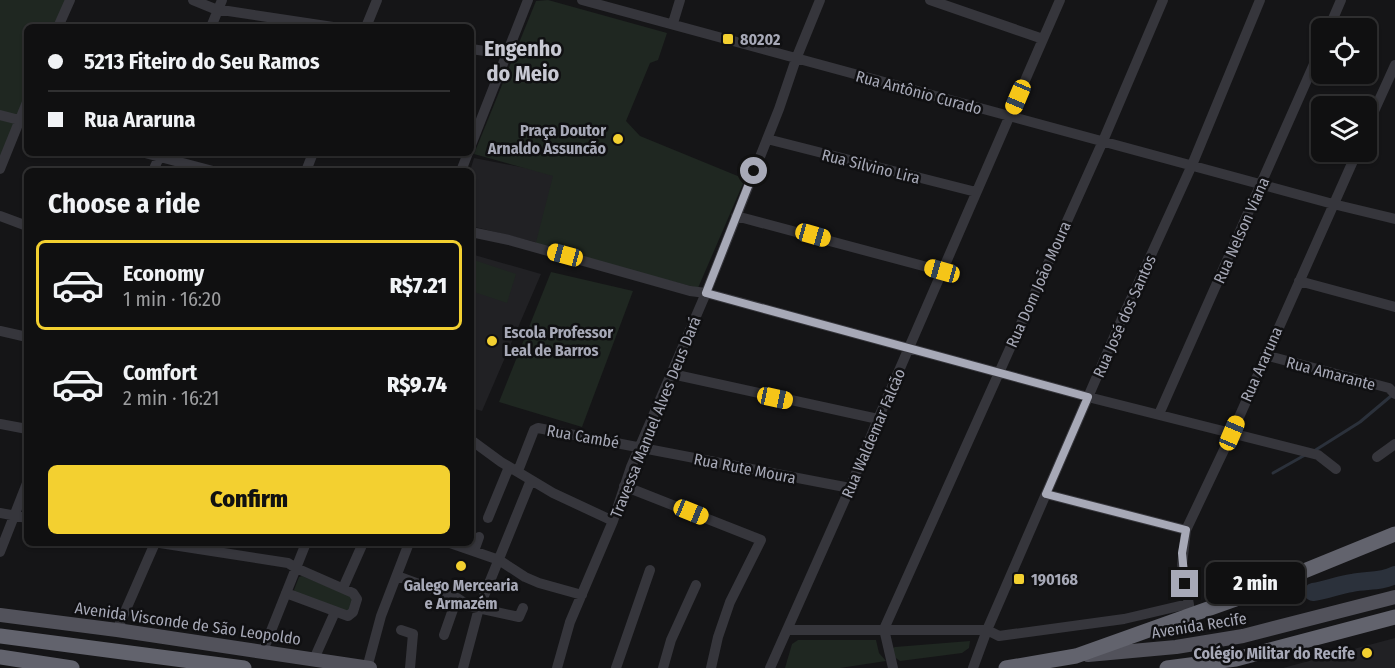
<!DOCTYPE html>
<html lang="en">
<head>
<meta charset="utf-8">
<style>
  body { margin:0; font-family:"Fira Sans Condensed",sans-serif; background:#1e1e1f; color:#f1f3f6; height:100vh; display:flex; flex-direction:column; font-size:22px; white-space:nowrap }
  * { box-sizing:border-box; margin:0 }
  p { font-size:20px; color:#9c9d9f }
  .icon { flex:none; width:33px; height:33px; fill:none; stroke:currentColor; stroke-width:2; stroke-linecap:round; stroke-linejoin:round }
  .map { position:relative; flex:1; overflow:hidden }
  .panel { position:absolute; left:24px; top:168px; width:450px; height:378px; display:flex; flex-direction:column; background:#101011; border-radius:9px; box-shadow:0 2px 4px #0004,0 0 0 2px #303031 }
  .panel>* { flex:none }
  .banner { position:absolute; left:24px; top:24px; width:450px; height:132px; border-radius:9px; box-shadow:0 2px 4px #0004,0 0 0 2px #303031; display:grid; align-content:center; height:132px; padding:0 24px; background:#101011 }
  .controls { position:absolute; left:1311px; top:18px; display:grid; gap:12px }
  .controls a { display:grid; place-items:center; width:66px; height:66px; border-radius:9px; background:#101011; box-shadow:0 2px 4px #0004,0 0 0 2px #303031; font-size:30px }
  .end { position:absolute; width:27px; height:27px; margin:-14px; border:8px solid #a7a9b7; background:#111; box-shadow:0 0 0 3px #111 }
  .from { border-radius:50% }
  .bubble { position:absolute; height:42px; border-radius:9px; background:#101011; box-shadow:0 2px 4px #0004,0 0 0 2px #303031; font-size:20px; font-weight:800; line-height:42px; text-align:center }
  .car { position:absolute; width:18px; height:36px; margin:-18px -9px; border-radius:8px; box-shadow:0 0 4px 2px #0007; background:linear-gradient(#f5c518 24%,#345 0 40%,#f5c518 0 76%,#345 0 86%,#f5c518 0) }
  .banner b { display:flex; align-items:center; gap:21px; height:57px; font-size:22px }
  .banner b+b { border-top:2px solid #303031 }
  .banner i { width:15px; height:15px; background:#f1f3f6 }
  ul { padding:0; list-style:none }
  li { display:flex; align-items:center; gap:18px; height:90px; margin:0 12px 9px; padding:0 12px; border:3px solid transparent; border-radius:9px }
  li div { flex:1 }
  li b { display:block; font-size:22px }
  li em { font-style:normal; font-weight:800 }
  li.selected { border-color:#f3d030 }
  li>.icon { width:54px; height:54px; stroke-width:1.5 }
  h2 { padding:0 24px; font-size:27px; line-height:72px }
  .cta { display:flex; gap:12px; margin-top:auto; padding:12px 24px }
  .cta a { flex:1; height:69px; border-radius:9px; background:#f3d030; color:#111; font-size:24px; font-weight:800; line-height:69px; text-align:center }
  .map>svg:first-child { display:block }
  .built { fill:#212124 }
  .green { fill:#1f2721 }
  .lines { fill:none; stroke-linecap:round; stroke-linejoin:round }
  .stream { stroke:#2b313b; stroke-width:3 }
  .river { stroke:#2b313b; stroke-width:18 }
  .minor { stroke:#36363c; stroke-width:10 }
  .major { stroke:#52525b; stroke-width:14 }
  .highway { stroke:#62636d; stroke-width:15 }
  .route { stroke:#a7a9b7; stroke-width:8 }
  .poi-dot { fill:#f3d030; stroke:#101012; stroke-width:2 }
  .labels { text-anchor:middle; stroke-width:5; stroke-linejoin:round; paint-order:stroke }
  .poi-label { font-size:16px; font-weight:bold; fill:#a7a9b7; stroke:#101012; text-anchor:start }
  .street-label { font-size:16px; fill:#a7a9b7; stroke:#101012 }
  .district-label { font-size:22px; font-weight:bold; fill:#c8c9d3; stroke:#101012 }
</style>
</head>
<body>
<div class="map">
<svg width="1395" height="668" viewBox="0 0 1395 668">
  <rect width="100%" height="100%" fill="#151517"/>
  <path class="built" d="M474 158 557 174 539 243 471 226 470 171Z
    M471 254 541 274 482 411 471 408Z
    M1395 638V668H1283Z"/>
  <path class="green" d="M0 0H69L58 27H27V102L0 169Z
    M548 0 667 33 658 60 650 63 626 121 640 136 745 179 698 288 535 246 553 176 474 154 536 1Z
    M471 259 516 274 507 303 471 291Z
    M551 272 633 291 582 427 499 402Z
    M302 576 353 597 349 612 295 592 294 590 299 577Z
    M798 640H876L879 653 886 661 840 668H785L792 644Z
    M970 641 969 648 962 653 900 661 893 656V648L895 647Z"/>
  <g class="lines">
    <path class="stream" d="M1314 451 1360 422 1391 396
      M1273 473 1305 455"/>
    <path class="river" d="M1313 592C1327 590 1338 585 1352 583 1367 580 1381 582 1395 575"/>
    <path class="minor" d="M193 0 215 9 333 27
      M582 0 1333 204 1395 219
      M930 0 1043 39
      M673 23 680 0
      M58 27 70 0
      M211 27 222 0
      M366 27 377 0
      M1329 28 1341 0
      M471 49 506 54
      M0 115 27 122
      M1366 129 1395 65
      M767 139 976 192
      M471 145 528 0
      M145 153 213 171
      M0 169 27 102
      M153 171 161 153
      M306 171 313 153
      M461 171 468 153
      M0 216 27 226
      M736 216 942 271
      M471 232 509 240 690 291 706 293 1088 397 1318 455 1336 469
      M1299 281 1395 307
      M0 331 27 337
      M1265 355 1389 388 1395 394
      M672 374 878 419
      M1159 414 1322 46
      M0 424 27 429
      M471 440 501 462 553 493 613 521
      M1377 457 1395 444
      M518 471 534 430 538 428 850 488
      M624 486 761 540 730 602 718 637 711 668
      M1046 494 1186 530
      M0 513 27 518
      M488 518 509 467
      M160 543 288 563 296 568 353 593 357 599 353 612 348 616 286 593
      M450 543 499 560 525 577 539 583 582 595
      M474 551 479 537
      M0 552 27 483
      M397 576 457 598 469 606 519 617 523 608
      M343 588 363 543
      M1191 616 1182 565 1186 530 1232 433 1357 152
      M117 630 155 543
      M401 630 413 634 410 668
      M788 630H987L999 636 1124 619 1188 604
      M444 635 457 598
      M263 651 306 543
      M314 659 335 612
      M367 668 381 616 409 543
      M463 668 479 608 531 480
      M557 668 570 622 613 521 631 467 706 293 779 109 796 59 820 0
      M616 668 650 570
      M663 668 671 640 696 585
      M770 668 850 488 878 419 1060 0
      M893 668 884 629 1103 141 1163 0
      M973 668 987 630 1121 321 1192 165 1260 0"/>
    <path class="major" d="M0 615 117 630 370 668
      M1088 655 1176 647 1243 636 1395 597"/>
    <path class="highway" d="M0 636 244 668
      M0 657 72 668
      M1006 668 1076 656 1233 600 1395 534
      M1167 668 1236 659 1395 617"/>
  </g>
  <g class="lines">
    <path class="route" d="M754 171 706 293 1088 397 1046 494 1186 530 1182 553 1185 584"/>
  </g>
  <g class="poi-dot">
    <rect x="722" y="33" width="12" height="12" rx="3"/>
    <circle cx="618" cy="139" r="6"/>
    <circle cx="492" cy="341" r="6"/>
    <circle cx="461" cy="566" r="6"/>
    <rect x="1013" y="573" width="12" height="12" rx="3"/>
    <circle cx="1367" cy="653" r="6"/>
  </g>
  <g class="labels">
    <g class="poi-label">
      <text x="740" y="45">80202</text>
      <text x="606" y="136" text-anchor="end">Praça Doutor<tspan x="606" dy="18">Arnaldo Assuncão</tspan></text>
      <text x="504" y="338">Escola Professor<tspan x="504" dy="18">Leal de Barros</tspan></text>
      <text x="1031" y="585">190168</text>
      <text x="461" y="591" text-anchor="middle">Galego Mercearia<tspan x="461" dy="18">e Armazém</tspan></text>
      <text x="1355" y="659" text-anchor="end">Colégio Militar do Recife</text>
    </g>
    <g class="street-label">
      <text transform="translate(919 92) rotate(15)" y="6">Rua Antônio Curado</text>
      <text transform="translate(871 166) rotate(14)" y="6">Rua Silvino Lira</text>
      <text transform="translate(1241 230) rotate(-66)" y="6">Rua Nelson Viana</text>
      <text transform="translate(1038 284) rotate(-66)" y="6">Rua Dom João Moura</text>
      <text transform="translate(1124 316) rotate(-66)" y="6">Rua José dos Santos</text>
      <text transform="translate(1261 364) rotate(-66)" y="6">Rua Araruna</text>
      <text transform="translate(1331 373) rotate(15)" y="6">Rua Amarante</text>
      <text transform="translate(655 417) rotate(-68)" y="6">Travessa Manuel Alves Deus Dará</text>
      <text transform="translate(873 433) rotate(-67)" y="6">Rua Waldemar Falcão</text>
      <text transform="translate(583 436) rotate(10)" y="6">Rua Cambé</text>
      <text transform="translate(745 468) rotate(11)" y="6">Rua Rute Moura</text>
      <text transform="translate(188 623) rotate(8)" y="6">Avenida Visconde de São Leopoldo</text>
      <text transform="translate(1199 625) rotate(-9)" y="6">Avenida Recife</text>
    </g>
    <g class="district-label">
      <text x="523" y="56">Engenho<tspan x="523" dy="25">do Meio</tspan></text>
    </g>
  </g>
</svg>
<div class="controls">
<a><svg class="icon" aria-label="locate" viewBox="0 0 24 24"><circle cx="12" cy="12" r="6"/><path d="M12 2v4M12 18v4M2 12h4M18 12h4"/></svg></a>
<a><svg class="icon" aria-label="layers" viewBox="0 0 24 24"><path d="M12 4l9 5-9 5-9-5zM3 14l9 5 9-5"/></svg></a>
</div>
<i class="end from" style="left:754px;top:171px"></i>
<i class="end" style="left:1185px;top:584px"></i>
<div class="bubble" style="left:1206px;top:562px;width:99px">2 min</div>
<i class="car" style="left:1018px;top:97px;rotate:203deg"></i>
<i class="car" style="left:813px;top:235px;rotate:106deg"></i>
<i class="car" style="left:565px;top:255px;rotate:285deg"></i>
<i class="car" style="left:942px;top:271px;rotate:286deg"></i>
<i class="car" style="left:775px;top:398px;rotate:102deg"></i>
<i class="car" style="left:1232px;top:433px;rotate:23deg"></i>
<i class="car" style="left:691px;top:512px;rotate:112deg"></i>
<div class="banner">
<b><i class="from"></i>5213 Fiteiro do Seu Ramos</b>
<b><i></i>Rua Araruna</b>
</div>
<section class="panel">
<h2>Choose a ride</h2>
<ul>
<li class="selected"><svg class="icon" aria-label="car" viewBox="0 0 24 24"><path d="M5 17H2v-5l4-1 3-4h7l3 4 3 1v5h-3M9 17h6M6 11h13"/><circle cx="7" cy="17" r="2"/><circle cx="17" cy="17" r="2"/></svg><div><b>Economy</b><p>1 min · 16:20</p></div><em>R$7.21</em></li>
<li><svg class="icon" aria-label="car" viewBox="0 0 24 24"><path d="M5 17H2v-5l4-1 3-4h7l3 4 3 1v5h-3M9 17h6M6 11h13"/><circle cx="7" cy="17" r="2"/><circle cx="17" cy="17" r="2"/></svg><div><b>Comfort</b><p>2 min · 16:21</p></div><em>R$9.74</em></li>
</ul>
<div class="cta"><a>Confirm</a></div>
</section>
</div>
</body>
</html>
